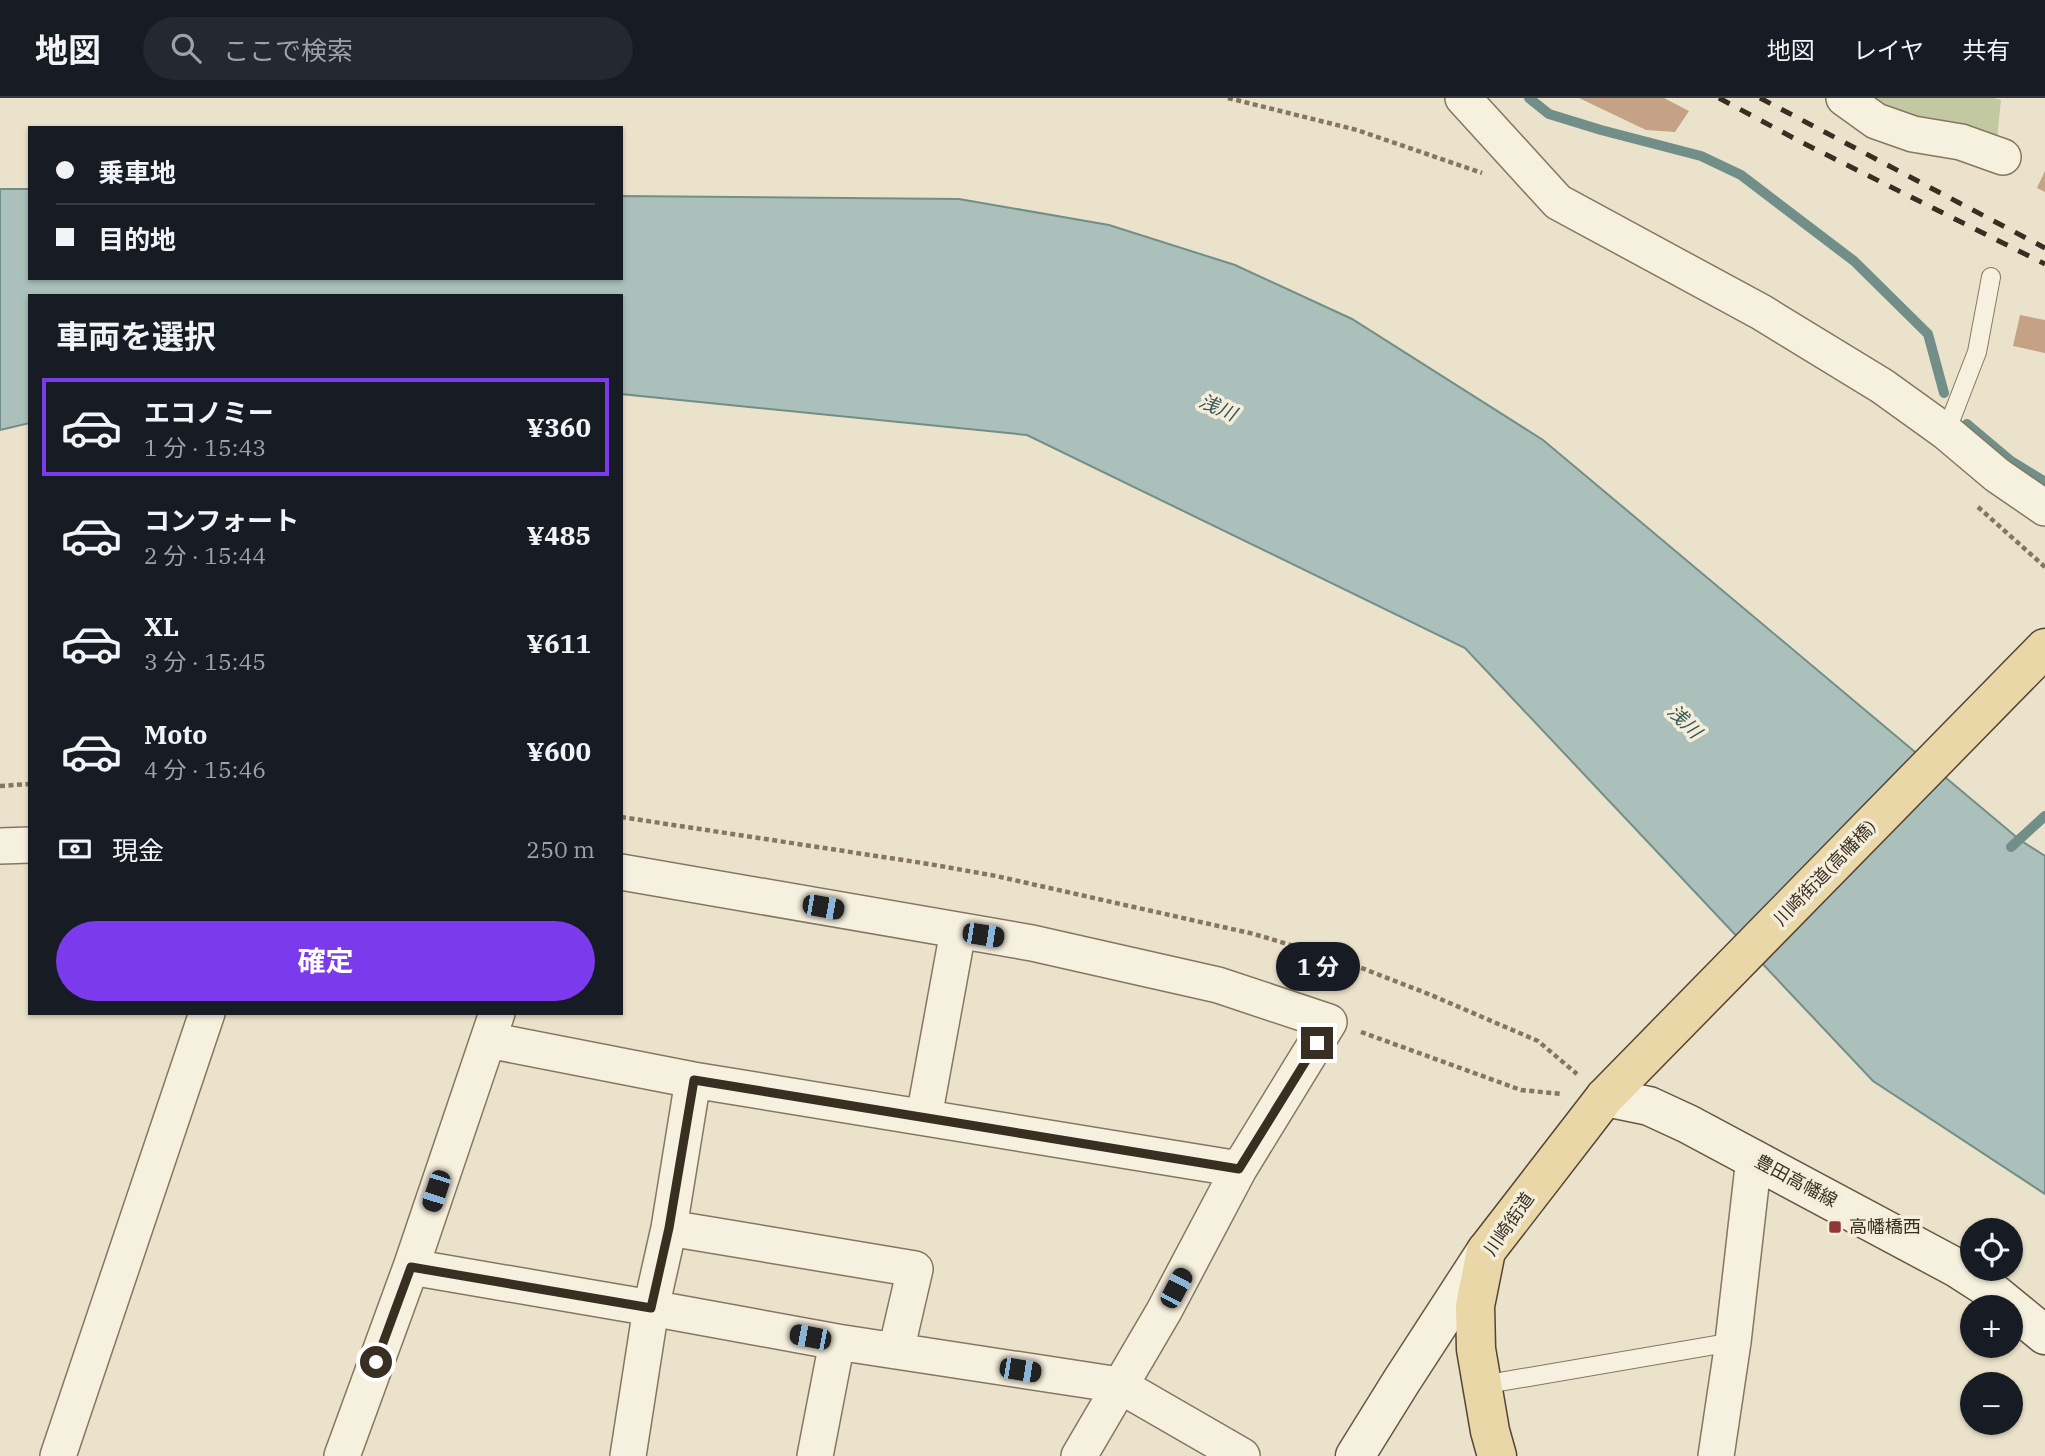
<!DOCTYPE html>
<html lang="ja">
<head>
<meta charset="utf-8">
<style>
  body { margin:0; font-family:"IBM Plex Serif","Noto Sans JP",serif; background:#242831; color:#f1f3f6; height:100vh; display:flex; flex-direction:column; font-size:26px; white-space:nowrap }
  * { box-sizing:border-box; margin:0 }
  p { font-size:23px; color:#9ea1a6 }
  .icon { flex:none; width:38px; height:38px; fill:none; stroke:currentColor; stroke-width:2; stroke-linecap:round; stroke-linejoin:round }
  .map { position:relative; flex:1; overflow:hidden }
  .side { position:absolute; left:28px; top:196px; width:595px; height:721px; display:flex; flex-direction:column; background:#171b24; border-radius:0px; box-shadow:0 2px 5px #0004 }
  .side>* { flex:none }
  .banner { position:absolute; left:28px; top:28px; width:595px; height:154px; border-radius:0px; box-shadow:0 2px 5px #0004; display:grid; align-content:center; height:154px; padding:0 28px; background:#171b24 }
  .tools { position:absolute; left:1960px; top:1120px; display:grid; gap:14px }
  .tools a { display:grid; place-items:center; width:63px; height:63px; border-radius:50%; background:#171b24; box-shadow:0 2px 5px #0004; font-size:35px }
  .end { position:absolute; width:32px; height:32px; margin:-16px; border:9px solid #382e22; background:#fff; box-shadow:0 0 0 4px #fff }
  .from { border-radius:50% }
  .bubble { position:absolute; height:49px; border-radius:24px; background:#171b24; box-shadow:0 2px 5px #0004; font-size:23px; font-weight:700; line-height:49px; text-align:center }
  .car { position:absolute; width:21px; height:42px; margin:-21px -10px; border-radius:9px; box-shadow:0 0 5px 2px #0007; background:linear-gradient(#222 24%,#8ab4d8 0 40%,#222 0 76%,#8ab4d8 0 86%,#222 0) }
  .banner b { display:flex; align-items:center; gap:24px; height:66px; font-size:26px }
  .banner b+b { border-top:2px solid #363941 }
  .banner i { width:18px; height:18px; background:#f1f3f6 }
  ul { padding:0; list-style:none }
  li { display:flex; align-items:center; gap:21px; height:98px; margin:0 14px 10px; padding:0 14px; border:4px solid transparent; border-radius:0px }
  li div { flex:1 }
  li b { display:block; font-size:26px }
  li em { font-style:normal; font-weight:700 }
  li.on { border-color:#7c3aed }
  li>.icon { width:63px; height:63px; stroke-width:1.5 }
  h2 { padding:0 28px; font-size:32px; line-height:84px }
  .pay { display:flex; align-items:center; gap:18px; height:77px; padding:0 28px; font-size:26px }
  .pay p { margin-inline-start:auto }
  .action { display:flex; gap:14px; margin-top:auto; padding:14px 28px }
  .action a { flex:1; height:80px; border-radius:42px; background:#7c3aed; color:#fff; font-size:28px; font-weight:700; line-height:80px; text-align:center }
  header { display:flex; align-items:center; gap:42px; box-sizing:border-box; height:98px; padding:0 35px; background:#171b24; border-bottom:2px solid #363941 }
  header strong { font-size:33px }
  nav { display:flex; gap:38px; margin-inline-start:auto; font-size:24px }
  .search { width:490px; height:63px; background:#242831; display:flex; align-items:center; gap:18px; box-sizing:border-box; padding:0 24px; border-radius:38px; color:#9ea1a6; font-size:26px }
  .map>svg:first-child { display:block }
  .green { fill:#c2c89f }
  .water { fill:#abc0ba; stroke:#728e88; stroke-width:2 }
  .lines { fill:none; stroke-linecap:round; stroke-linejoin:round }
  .stream { stroke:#728e88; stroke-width:10 }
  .building { fill:#c5a285 }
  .lane-casing { stroke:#867661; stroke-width:20 }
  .street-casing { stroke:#867661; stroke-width:38 }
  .secondary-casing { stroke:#685743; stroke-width:41 }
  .primary-casing { stroke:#554434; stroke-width:41 }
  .path { stroke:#867661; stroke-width:4.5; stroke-dasharray:5 3.5; stroke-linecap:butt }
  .lane { stroke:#f6f0de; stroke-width:18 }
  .street { stroke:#f6f0de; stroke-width:35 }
  .secondary { stroke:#f6f0de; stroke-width:38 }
  .primary { stroke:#e9d7a7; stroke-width:38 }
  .rail { stroke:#382e22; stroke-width:5; stroke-dasharray:12 12; stroke-linecap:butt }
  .route { stroke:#382e22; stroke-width:9 }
  .poi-dot { fill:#8f3936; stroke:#f3edda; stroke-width:2.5 }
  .labels { text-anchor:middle; stroke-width:7; stroke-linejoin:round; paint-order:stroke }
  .street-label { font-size:18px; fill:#382e22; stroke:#f3edda }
  .poi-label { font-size:18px; fill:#382e22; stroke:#f3edda; text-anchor:start }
  .water-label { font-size:19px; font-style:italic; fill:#335655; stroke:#f3edda }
</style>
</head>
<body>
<header>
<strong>地図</strong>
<div class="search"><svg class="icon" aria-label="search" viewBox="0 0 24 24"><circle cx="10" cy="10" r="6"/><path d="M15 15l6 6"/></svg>ここで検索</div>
<nav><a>地図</a><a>レイヤ</a><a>共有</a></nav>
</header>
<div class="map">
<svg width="2045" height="1358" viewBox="0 0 2045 1358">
  <rect width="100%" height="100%" fill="#ebe2cb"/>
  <path class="green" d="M1852 0H1994L2001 2 1996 51Z"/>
  <path class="water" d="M0 91H30V180H621V98L959 101 1109 127 1235 167 1352 221 1543 342 2020 742 2045 758V1096L1873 983 1465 550 1027 337 621 296V198H30V325L0 332Z"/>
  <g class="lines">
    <path class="stream" d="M1529 0 1549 16 1601 32 1701 58 1741 77 1854 163 1928 236 1944 295
      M1967 326 2011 363 2045 384
      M2011 749 2045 718"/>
  </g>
  <path class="building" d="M1579 0H1664L1689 13 1675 34 1646 32Z
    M2045 73V94L2037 90Z
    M2020 217 2045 222V255L2013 248Z"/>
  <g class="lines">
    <defs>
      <path id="lane" d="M1946 334 1977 254 1991 179
        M1482 1287 1733 1244"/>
      <path id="street" d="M1463 0 1558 104 1761 214 1882 288 1946 334 1997 377 2045 410
        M1844 0 1876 23 1913 36 1961 44 2003 59
        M0 748 30 747
        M621 774 1032 845 1218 887 1329 924 1239 1071 1164 1213 1079 1358
        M497 915 411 1169 651 1210 837 1244 1119 1287 1242 1358
        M488 942 693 982 1239 1071
        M924 1019 958 833
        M669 1130 915 1171 896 1253
        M58 1358 207 915
        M342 1358 411 1169
        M628 1358 651 1210 669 1130 693 982
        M815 1358 837 1244
        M1716 1358 1733 1244 1754 1060"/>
      <path id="secondary" d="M1605 999 1649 1008 1688 1026 1957 1170 1985 1188 2045 1237
        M1355 1358 1401 1284 1486 1153"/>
      <path id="primary" d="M1497 1358 1490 1333 1476 1251 1475 1208 1486 1153 1605 999 2045 550"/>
    </defs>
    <use href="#lane" class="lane-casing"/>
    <use href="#street" class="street-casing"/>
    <use href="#secondary" class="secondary-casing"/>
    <use href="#primary" class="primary-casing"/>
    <path class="path" d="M1228 0 1357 32 1482 75
      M1978 409 2045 469
      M0 688 30 686
      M621 719 929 766 996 778 1254 836 1341 862 1431 897 1538 943 1577 976
      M1361 934 1521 992 1562 996"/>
    <use href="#lane" class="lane"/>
    <use href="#street" class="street"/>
    <use href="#secondary" class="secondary"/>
    <use href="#primary" class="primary"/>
    <path class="rail" d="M1719 0 1801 44 2045 166
      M1760 0 2045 150"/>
  </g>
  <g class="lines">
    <path class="route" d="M376 1264 411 1169 651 1210 669 1130 694 982 1239 1071 1317 945"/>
  </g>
  <rect class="poi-dot" x="1828" y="1122" width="14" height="14" rx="3.5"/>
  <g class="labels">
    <g class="street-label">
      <text transform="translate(1825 775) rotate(-46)" y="6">川崎街道(高幡橋)</text>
      <text transform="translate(1796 1083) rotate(28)" y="6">豊田高幡線</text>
      <text transform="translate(1509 1126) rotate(-55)" y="6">川崎街道</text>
    </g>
    <g class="poi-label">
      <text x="1849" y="1135">高幡橋西</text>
    </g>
    <g class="water-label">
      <text transform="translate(1218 309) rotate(24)" y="7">浅川</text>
      <text transform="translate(1685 623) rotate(45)" y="7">浅川</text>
    </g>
  </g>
</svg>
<div class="tools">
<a><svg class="icon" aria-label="locate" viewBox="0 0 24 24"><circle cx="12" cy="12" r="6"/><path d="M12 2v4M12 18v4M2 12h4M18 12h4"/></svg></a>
<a>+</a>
<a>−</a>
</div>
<i class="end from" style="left:376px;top:1264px"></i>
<i class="end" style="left:1317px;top:945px"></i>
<div class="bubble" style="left:1276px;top:844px;width:84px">1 分</div>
<i class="car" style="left:823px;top:809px;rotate:100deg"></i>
<i class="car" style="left:983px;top:837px;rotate:99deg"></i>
<i class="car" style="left:436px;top:1093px;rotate:198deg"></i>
<i class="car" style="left:1176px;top:1190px;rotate:28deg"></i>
<i class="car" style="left:810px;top:1239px;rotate:281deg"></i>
<i class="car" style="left:1020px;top:1272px;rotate:99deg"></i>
<div class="banner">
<b><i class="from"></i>乗車地</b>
<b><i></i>目的地</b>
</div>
<section class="side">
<h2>車両を選択</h2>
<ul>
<li class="on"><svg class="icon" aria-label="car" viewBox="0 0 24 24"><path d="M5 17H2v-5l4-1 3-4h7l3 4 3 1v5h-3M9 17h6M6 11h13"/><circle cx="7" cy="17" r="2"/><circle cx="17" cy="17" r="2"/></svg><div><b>エコノミー</b><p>1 分 · 15:43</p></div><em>¥360</em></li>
<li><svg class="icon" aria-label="car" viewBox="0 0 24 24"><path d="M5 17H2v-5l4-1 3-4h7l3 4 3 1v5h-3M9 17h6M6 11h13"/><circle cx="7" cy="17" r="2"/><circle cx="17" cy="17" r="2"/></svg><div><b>コンフォート</b><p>2 分 · 15:44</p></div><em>¥485</em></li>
<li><svg class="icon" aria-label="car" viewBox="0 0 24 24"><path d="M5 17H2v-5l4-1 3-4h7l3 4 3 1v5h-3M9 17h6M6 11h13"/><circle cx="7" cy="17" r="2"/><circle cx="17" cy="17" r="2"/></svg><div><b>XL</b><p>3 分 · 15:45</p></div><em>¥611</em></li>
<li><svg class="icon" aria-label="car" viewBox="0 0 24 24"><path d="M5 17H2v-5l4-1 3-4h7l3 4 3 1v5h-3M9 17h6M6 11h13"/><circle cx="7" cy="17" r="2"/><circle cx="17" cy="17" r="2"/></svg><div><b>Moto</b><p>4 分 · 15:46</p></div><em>¥600</em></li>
</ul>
<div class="pay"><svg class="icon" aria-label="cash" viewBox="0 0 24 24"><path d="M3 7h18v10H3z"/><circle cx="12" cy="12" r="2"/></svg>現金<p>250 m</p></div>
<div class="action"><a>確定</a></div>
</section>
</div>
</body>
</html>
